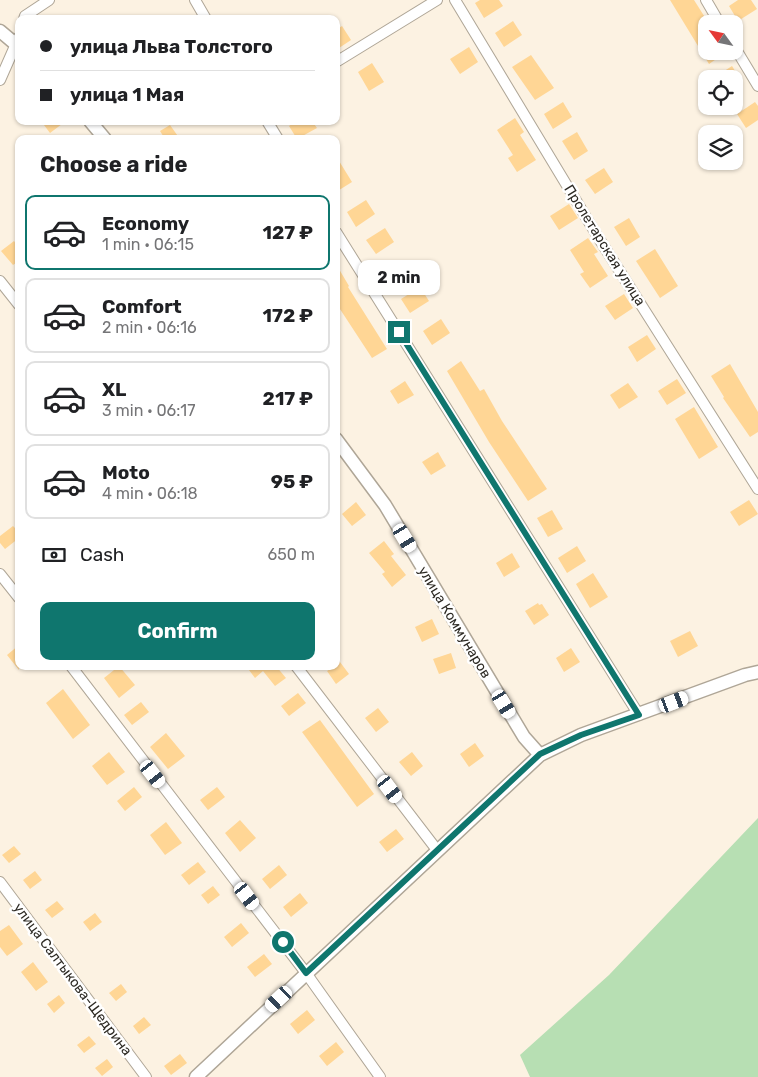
<!DOCTYPE html>
<html lang="en">
<head>
<meta charset="utf-8">
<style>
  body { margin:0; font-family:Rubik,sans-serif; background:#f6f6f6; color:#202124; height:100vh; display:flex; flex-direction:column; font-size:19px; white-space:nowrap }
  * { box-sizing:border-box; margin:0 }
  p { font-size:16px; color:#757577 }
  .icon { flex:none; width:28px; height:28px; fill:none; stroke:currentColor; stroke-width:2; stroke-linecap:round; stroke-linejoin:round }
  .map { position:relative; flex:1; overflow:hidden }
  .side { position:absolute; left:15px; top:135px; width:325px; height:535px; display:flex; flex-direction:column; background:#fff; border-radius:10px; box-shadow:0 1px 4px #0004 }
  .side>* { flex:none }
  .banner { position:absolute; left:15px; top:15px; width:325px; height:110px; border-radius:10px; box-shadow:0 1px 4px #0004; display:grid; align-content:center; height:110px; padding:0 25px; background:#fff }
  .needle { width:32px; rotate:303deg }
  .fabs { position:absolute; left:698px; top:15px; display:grid; gap:10px }
  .fabs a { display:grid; place-items:center; width:45px; height:45px; border-radius:10px; background:#fff; box-shadow:0 1px 4px #0004; font-size:25px }
  .end { position:absolute; width:22px; height:22px; margin:-11px; border:6px solid #0f766e; background:#fff; box-shadow:0 0 0 2px #fff }
  .from { border-radius:50% }
  .bubble { position:absolute; height:35px; border-radius:10px; background:#fff; box-shadow:0 1px 4px #0004; font-size:16px; font-weight:700; line-height:35px; text-align:center }
  .car { position:absolute; width:15px; height:30px; margin:-15px -8px; border-radius:6px; box-shadow:0 0 4px 1px #0007; background:linear-gradient(#fff 24%,#345 0 40%,#fff 0 76%,#345 0 86%,#fff 0) }
  .banner b { display:flex; align-items:center; gap:18px; height:48px; font-size:19px }
  .banner b+b { border-top:1px solid #e0e0e0 }
  .banner i { width:12px; height:12px; background:#202124 }
  ul { padding:0; list-style:none }
  li { display:flex; align-items:center; gap:15px; height:75px; margin:0 10px 8px; padding:0 15px; border:2px solid #e0e0e0; border-radius:10px }
  li div { flex:1 }
  li b { display:block; font-size:19px }
  li em { font-style:normal; font-weight:700 }
  li.selected { border-color:#0f766e }
  li>.icon { width:45px; height:45px; stroke-width:1.5 }
  h2 { padding:0 25px; font-size:22px; line-height:60px }
  .pay { display:flex; align-items:center; gap:12px; height:55px; padding:0 25px; font-size:19px }
  .pay p { margin-inline-start:auto }
  .primary-button { display:flex; gap:10px; margin-top:auto; padding:10px 25px }
  .primary-button a { flex:1; height:58px; border-radius:10px; background:#0f766e; color:#fff; font-size:20px; font-weight:700; line-height:58px; text-align:center }
  .map>svg:first-child { display:block }
  .green { fill:#b7dfb3 }
  .building { fill:#ffd695 }
  .lines { fill:none; stroke-linecap:round; stroke-linejoin:round }
  .minor-casing { stroke:#afa697; stroke-width:12 }
  .major-casing { stroke:#afa697; stroke-width:15 }
  .minor { stroke:#fff; stroke-width:10 }
  .major { stroke:#fff; stroke-width:12 }
  .route { stroke:#0f766e; stroke-width:6 }
  .labels { text-anchor:middle; stroke-width:5; stroke-linejoin:round; paint-order:stroke }
  .street-label { font-size:14px; fill:#2d2a24; stroke:#fff }
</style>
</head>
<body>
<div class="map">
<svg width="758" height="1077" viewBox="0 0 758 1077">
  <rect width="100%" height="100%" fill="#fcf2e2"/>
  <path class="green" d="M758 818V1077H530L520 1055 609 975Z"/>
  <path class="building" d="M480 0H499L503 6 484 18 475 3Z
    M670 0H694L706 19V51H728L709 64Z
    M738 0H751L757 9 738 21 729 6Z
    M513 21 522 35 504 47 495 33Z
    M342 26 351 40 336 50V30Z
    M469 47 478 62 460 74 450 59Z
    M531 55 554 88 535 100 512 67Z
    M372 63 384 82 369 91 358 72Z
    M732 66 740 79H712Z
    M563 102 572 117 553 129 544 114Z
    M755 102 758 106V120L746 128 737 114Z
    M515 118 524 132 520 135 536 160 517 172 508 158 513 155 497 130Z
    M41 121H66L50 133Z
    M296 121H312L317 128 297 139 289 126Z
    M170 125 180 139H165L160 131Z
    M577 132 588 151 574 160 562 141Z
    M336 156 352 182 336 192Z
    M604 168 613 182 595 194 585 180Z
    M366 200 375 214 356 227 347 212Z
    M569 204 578 218 559 230 550 216Z
    M629 218 640 237 626 246 614 227Z
    M385 228 394 242 376 254 366 240Z
    M588 238 598 252 594 254 608 276 590 288 580 274 584 272 570 250Z
    M14 241 19 248V261L13 265 1 251Z
    M655 249 678 286 660 298 636 261Z
    M336 264 349 286 348 287 387 349 372 358 336 303Z
    M420 287 429 301 410 313 401 299Z
    M624 294 633 308 615 320 605 306Z
    M441 319 450 333 432 345 423 331Z
    M647 335 656 349 637 362 628 347Z
    M461 361 480 391 484 389 502 421 547 489 528 501 489 442 447 371Z
    M730 364 758 412V432L750 437 723 398 724 397 711 376Z
    M677 379 686 393 667 405 658 391Z
    M405 381 414 395 398 404 390 391Z
    M628 383 638 397 619 409 610 395Z
    M694 407 718 447 699 459 675 419Z
    M438 452 446 466 431 475 422 462Z
    M749 500 758 514 739 526 730 512Z
    M356 502 366 515 352 526 342 514Z
    M552 510 563 529 548 537 537 518Z
    M13 526 19 532V538L5 549 0 543V536Z
    M384 541 394 554 391 556 406 575 392 587 382 574 385 572 369 553Z
    M577 546 586 561 567 573 558 558Z
    M512 553 520 567 504 577 496 563Z
    M593 573 608 597 590 608 576 584Z
    M538 603 539 605 542 604 549 615 534 625 525 611Z
    M432 619 439 634 422 642 415 627Z
    M690 631 698 646 678 657 670 641Z
    M19 645V670L7 655Z
    M571 648 580 662 564 672 556 658Z
    M451 653 456 668 439 674 433 659Z
    M340 662 349 674 336 684 327 671 336 666Z
    M119 666 135 685 119 698 104 678Z
    M246 666H276L286 678 275 686 263 671 255 678Z
    M63 689 90 725 73 739 46 703Z
    M298 693 306 703 289 716 281 706Z
    M141 702 149 712 132 725 124 715Z
    M378 708 389 722 376 732 365 718Z
    M320 720 374 794 357 807 302 732Z
    M166 733 185 756 168 769 150 747Z
    M475 743 484 756 469 767 460 754Z
    M109 752 125 772 107 785 92 766Z
    M412 752 423 766 411 776 399 762Z
    M134 787 142 797 125 811 117 801Z
    M217 787 225 797 208 810 200 800Z
    M240 820 256 838 240 852 225 833Z
    M166 822 182 843 165 855 150 835Z
    M396 829 404 839 387 852 379 842Z
    M14 846 21 854 9 863 2 855Z
    M198 862 206 872 189 885 181 875Z
    M279 865 287 875 270 889 262 879Z
    M35 871 42 880 30 889 23 880Z
    M213 886 220 895 208 904 201 895Z
    M300 893 308 903 291 917 283 907Z
    M57 901 64 909 52 918 45 910Z
    M95 913 102 922 90 931 83 922Z
    M241 923 249 933 232 947 224 937Z
    M9 925 23 944 7 956 0 947V931Z
    M264 954 272 964 255 977 247 967Z
    M33 962 48 982 36 991 21 972Z
    M121 984 127 992 116 1001 109 993Z
    M59 995 65 1003 54 1013 47 1004Z
    M307 1010 315 1020 298 1034 290 1024Z
    M144 1017 151 1025 139 1034 133 1026Z
    M89 1036 96 1044 84 1053 77 1045Z
    M336 1042 344 1052 327 1066 319 1056Z
    M180 1054 187 1063 171 1075 164 1066Z
    M107 1059 113 1067 102 1076 95 1068Z"/>
  <g class="lines">
    <defs>
      <path id="minor" d="M195 0 206 19
        M455 0 598 237 758 489
        M706 0 720 24
        M24 19 25 16 49 0
        M734 46 758 86
        M336 62 437 0
        M0 80 19 37
        M267 121 278 139
        M336 232 639 715
        M0 281 19 305
        M0 574 19 598
        M71 666 306 973 380 1077
        M296 666 437 850
        M0 882 146 1077"/>
      <path id="major" d="M0 31 19 47
        M90 121 105 139
        M336 439 385 505 524 737 540 755
        M196 1077 540 755 581 735 745 675 758 672"/>
    </defs>
    <use href="#minor" class="minor-casing"/>
    <use href="#major" class="major-casing"/>
    <use href="#minor" class="minor"/>
    <use href="#major" class="major"/>
  </g>
  <g class="lines">
    <path class="route" d="M283 942 306 973 540 754 581 735 639 715 399 332"/>
  </g>
  <g class="labels">
    <g class="street-label">
      <text transform="translate(605 245) rotate(58)" y="5">Пролетарская улица</text>
      <text transform="translate(455 622) rotate(59)" y="5">улица Коммунаров</text>
      <text transform="translate(73 979) rotate(53)" y="5">улица Салтыкова-Щедрина</text>
    </g>
  </g>
</svg>
<div class="fabs">
<a><svg class="needle" viewBox="-14 -14 28 28"><path d="M0-13l5 13h-10z" fill="#e53935"/><path d="M0 13l5-13h-10z" fill="#757577"/></svg></a>
<a><svg class="icon" aria-label="locate" viewBox="0 0 24 24"><circle cx="12" cy="12" r="6"/><path d="M12 2v4M12 18v4M2 12h4M18 12h4"/></svg></a>
<a><svg class="icon" aria-label="layers" viewBox="0 0 24 24"><path d="M12 4l9 5-9 5-9-5zM3 14l9 5 9-5"/></svg></a>
</div>
<i class="end from" style="left:283px;top:942px"></i>
<i class="end" style="left:399px;top:332px"></i>
<div class="bubble" style="left:358px;top:260px;width:82px">2 min</div>
<i class="car" style="left:405px;top:538px;rotate:149deg"></i>
<i class="car" style="left:674px;top:702px;rotate:69deg"></i>
<i class="car" style="left:504px;top:704px;rotate:149deg"></i>
<i class="car" style="left:153px;top:774px;rotate:142deg"></i>
<i class="car" style="left:390px;top:789px;rotate:143deg"></i>
<i class="car" style="left:247px;top:896px;rotate:143deg"></i>
<i class="car" style="left:279px;top:999px;rotate:227deg"></i>
<div class="banner">
<b><i class="from"></i>улица Льва Толстого</b>
<b><i></i>улица 1 Мая</b>
</div>
<section class="side">
<h2>Choose a ride</h2>
<ul>
<li class="selected"><svg class="icon" aria-label="car" viewBox="0 0 24 24"><path d="M5 17H2v-5l4-1 3-4h7l3 4 3 1v5h-3M9 17h6M6 11h13"/><circle cx="7" cy="17" r="2"/><circle cx="17" cy="17" r="2"/></svg><div><b>Economy</b><p>1 min · 06:15</p></div><em>127 ₽</em></li>
<li><svg class="icon" aria-label="car" viewBox="0 0 24 24"><path d="M5 17H2v-5l4-1 3-4h7l3 4 3 1v5h-3M9 17h6M6 11h13"/><circle cx="7" cy="17" r="2"/><circle cx="17" cy="17" r="2"/></svg><div><b>Comfort</b><p>2 min · 06:16</p></div><em>172 ₽</em></li>
<li><svg class="icon" aria-label="car" viewBox="0 0 24 24"><path d="M5 17H2v-5l4-1 3-4h7l3 4 3 1v5h-3M9 17h6M6 11h13"/><circle cx="7" cy="17" r="2"/><circle cx="17" cy="17" r="2"/></svg><div><b>XL</b><p>3 min · 06:17</p></div><em>217 ₽</em></li>
<li><svg class="icon" aria-label="car" viewBox="0 0 24 24"><path d="M5 17H2v-5l4-1 3-4h7l3 4 3 1v5h-3M9 17h6M6 11h13"/><circle cx="7" cy="17" r="2"/><circle cx="17" cy="17" r="2"/></svg><div><b>Moto</b><p>4 min · 06:18</p></div><em>95 ₽</em></li>
</ul>
<div class="pay"><svg class="icon" aria-label="cash" viewBox="0 0 24 24"><path d="M3 7h18v10H3z"/><circle cx="12" cy="12" r="2"/></svg>Cash<p>650 m</p></div>
<div class="primary-button"><a>Confirm</a></div>
</section>
</div>
</body>
</html>
